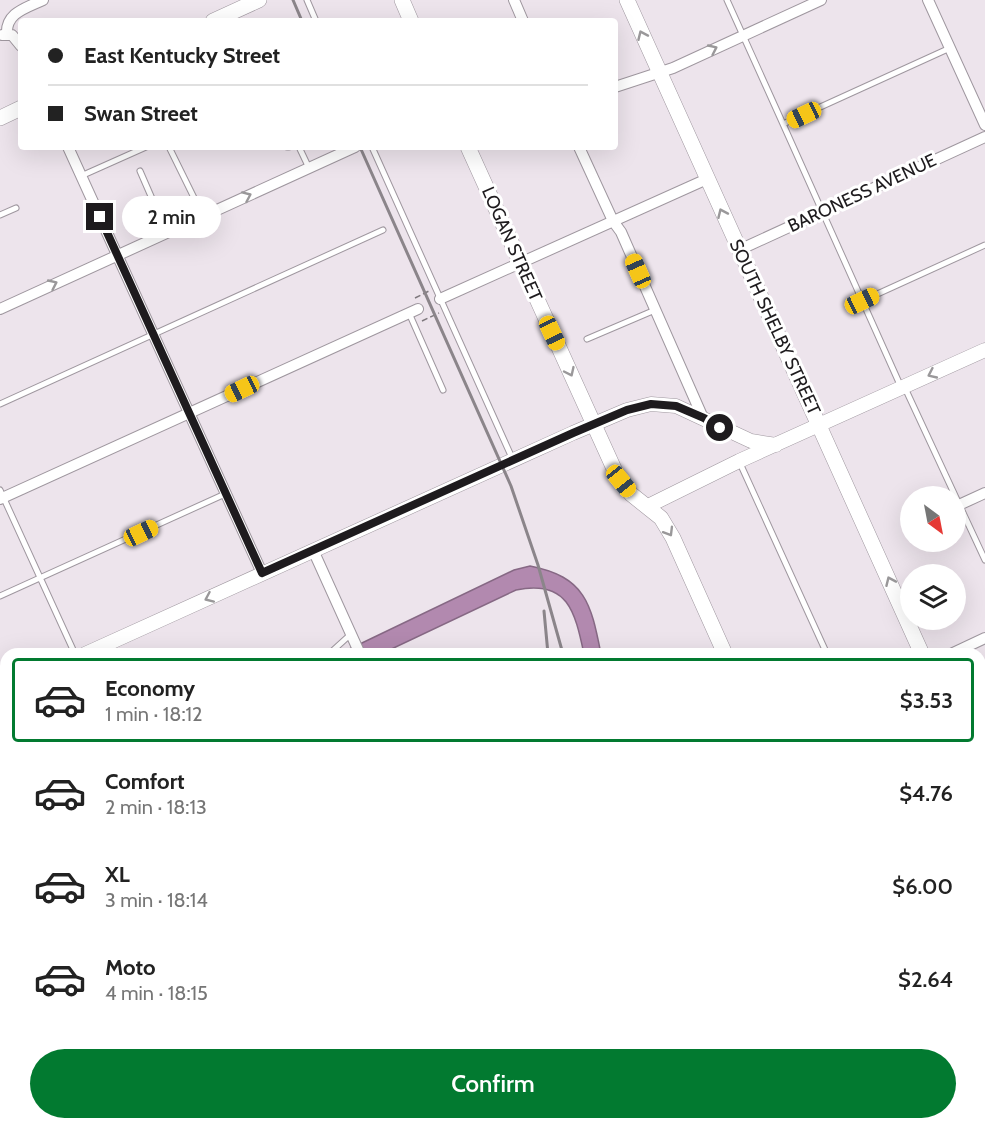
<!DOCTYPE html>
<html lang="en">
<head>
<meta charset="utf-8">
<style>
  body { margin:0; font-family:Cabin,sans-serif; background:#f2f2f2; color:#222; height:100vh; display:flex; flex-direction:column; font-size:22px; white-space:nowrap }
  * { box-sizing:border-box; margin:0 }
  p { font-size:20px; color:#767676 }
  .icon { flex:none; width:33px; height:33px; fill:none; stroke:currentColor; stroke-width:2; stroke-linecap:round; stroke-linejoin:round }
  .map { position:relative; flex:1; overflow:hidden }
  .panel { position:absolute; left:0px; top:648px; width:986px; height:482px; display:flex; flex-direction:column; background:#fff; border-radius:18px 18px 0 0; box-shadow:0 6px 24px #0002 }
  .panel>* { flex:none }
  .hud { position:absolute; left:18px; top:18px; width:600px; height:132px; border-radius:6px; box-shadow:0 6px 24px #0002; display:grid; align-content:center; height:132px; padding:0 30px; background:#fff }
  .needle { width:39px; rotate:148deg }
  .tools { position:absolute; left:900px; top:486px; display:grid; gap:12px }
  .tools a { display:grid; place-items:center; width:66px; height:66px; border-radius:50%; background:#fff; box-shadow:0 6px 24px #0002; font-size:30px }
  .end { position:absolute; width:27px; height:27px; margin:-14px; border:8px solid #1e1b1e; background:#fff; box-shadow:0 0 0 3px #fff }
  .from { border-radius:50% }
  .bubble { position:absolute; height:42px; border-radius:21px; background:#fff; box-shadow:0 6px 24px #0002; font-size:20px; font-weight:600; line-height:42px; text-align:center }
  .car { position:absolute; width:18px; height:36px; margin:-18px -9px; border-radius:8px; box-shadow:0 0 4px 2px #0007; background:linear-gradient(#f5c518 24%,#345 0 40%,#f5c518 0 76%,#345 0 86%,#f5c518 0) }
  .hud b { display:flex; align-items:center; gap:21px; height:57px; font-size:22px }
  .hud b+b { border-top:2px solid #e0e0e0 }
  .hud i { width:15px; height:15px; background:#222 }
  ul { padding:10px 0 0; list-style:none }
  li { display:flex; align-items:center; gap:18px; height:84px; margin:0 12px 9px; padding:0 18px; border:3px solid transparent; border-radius:6px }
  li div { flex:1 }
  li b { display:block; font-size:22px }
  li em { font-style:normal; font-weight:600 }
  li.on { border-color:#027a30 }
  li>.icon { width:54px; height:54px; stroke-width:1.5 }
  .cta { display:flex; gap:12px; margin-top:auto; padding:12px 30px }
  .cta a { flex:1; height:69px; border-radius:36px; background:#027a30; color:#fff; font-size:24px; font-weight:600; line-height:69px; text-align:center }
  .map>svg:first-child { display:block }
  .water { fill:#b289af; stroke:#866884; stroke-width:1.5 }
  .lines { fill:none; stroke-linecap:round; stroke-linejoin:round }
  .service-casing { stroke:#9f979f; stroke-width:7 }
  .minor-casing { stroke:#9f979f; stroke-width:12 }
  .tertiary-casing { stroke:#9f979f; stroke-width:15 }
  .secondary-casing { stroke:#9f979f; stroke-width:16 }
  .path { stroke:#7e787d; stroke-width:1.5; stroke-dasharray:6 3; stroke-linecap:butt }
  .service { stroke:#fff; stroke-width:5 }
  .minor { stroke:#fff; stroke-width:10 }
  .tertiary { stroke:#fff; stroke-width:14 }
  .secondary { stroke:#fff; stroke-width:15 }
  .rail { stroke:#8b858a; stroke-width:3 }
  .oneway { stroke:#9a989a }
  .route { stroke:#1e1b1e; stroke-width:8 }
  .labels { text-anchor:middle; stroke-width:6; stroke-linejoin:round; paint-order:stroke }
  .street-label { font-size:18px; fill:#1e1b1e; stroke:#fff }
</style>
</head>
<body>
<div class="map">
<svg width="985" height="1129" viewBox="0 0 985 1129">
  <rect width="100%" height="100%" fill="#ede4ec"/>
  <path class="water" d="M530 566C586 577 591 604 601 654H584C575 612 568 579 516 590L381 654H339L514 570Z"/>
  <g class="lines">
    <defs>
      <path id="service" d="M307 0 316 21
        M727 0 783 124 950 48
        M783 124 901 387
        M287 147H289
        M299 147 309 168
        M372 147 513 460
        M170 149 203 216
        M140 171 167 233
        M81 176 146 147
        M0 215 16 208
        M862 301 985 245
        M409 313 443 390
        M587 339 655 310
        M905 388 985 560
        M0 404 383 230
        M739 461 827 654
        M0 490 75 654
        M0 596 225 494
        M329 654 351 634
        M0 809 6 806
        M980 996 985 1009
        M277 1129 289 1124
        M738 1129 741 1124"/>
      <path id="minor" d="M514 0 523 21
        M928 0 985 125
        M2 35H12L21 46
        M7 35C5 13 26 8 43 0
        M615 87 673 68 821 0
        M68 147 262 573
        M579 147 613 221 621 232 703 418
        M739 250 985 137
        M440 299 707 179
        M0 309 355 147
        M0 499 418 309
        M961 504 985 493
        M313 550 360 654
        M951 654 985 638
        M0 957 6 954
        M0 1048 6 1051
        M150 1124 161 1129
        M567 1124 570 1129"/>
      <path id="tertiary" d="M648 506 739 461 985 350
        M85 654 573 433 627 410 651 404 676 406 751 441 776 445
        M0 692 6 690
        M980 914 985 911
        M504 1129 516 1124"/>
      <path id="secondary" d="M402 0 411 21
        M627 0 922 654
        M213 21 259 0
        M0 118 21 108
        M468 147 615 471 631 494 661 518 673 538 725 654
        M980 782 985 794
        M937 1124 940 1129"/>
    </defs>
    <use href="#service" class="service-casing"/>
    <use href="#minor" class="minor-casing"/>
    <use href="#tertiary" class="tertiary-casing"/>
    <use href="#secondary" class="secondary-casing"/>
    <path class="path" d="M415 298 429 291
      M422 321 439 313
      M475 1129 487 1124
      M533 1129 545 1124"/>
    <use href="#service" class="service"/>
    <use href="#minor" class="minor"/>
    <use href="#tertiary" class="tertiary"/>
    <use href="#secondary" class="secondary"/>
    <path class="rail" d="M293 0 302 21
      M360 147 511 486 538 565 563 654
      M544 611 548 654
      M674 1124 675 1129"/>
  </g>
  <defs><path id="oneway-chevron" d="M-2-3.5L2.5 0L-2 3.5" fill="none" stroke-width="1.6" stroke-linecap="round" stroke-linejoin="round" transform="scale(1.5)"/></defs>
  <g class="oneway">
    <use href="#oneway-chevron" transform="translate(642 35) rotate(-114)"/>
    <use href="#oneway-chevron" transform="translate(713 49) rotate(-25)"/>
    <use href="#oneway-chevron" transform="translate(247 196) rotate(-24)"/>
    <use href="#oneway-chevron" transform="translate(722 213) rotate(-114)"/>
    <use href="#oneway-chevron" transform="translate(53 284) rotate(-25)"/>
    <use href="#oneway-chevron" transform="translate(570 372) rotate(65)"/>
    <use href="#oneway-chevron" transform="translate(932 374) rotate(155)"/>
    <use href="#oneway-chevron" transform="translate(669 532) rotate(59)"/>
    <use href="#oneway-chevron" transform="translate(890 581) rotate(-114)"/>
    <use href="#oneway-chevron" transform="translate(209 598) rotate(156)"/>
  </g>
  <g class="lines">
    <path class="route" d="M100 217 262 573 573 433 627 410 651 404 676 406 704 418 720 428"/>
  </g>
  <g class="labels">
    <g class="street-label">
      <text transform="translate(862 193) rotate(-25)" y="6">BARONESS AVENUE</text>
      <text transform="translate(512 244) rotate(66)" y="6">LOGAN STREET</text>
      <text transform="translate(775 327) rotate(65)" y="6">SOUTH SHELBY STREET</text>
    </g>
  </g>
</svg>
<div class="tools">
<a><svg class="needle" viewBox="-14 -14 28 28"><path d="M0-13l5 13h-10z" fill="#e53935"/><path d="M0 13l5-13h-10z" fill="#767676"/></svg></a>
<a><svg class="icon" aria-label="layers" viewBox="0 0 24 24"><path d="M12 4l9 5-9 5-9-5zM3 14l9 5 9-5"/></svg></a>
</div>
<i class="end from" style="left:720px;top:428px"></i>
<i class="end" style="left:100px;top:217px"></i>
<div class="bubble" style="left:122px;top:196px;width:99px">2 min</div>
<i class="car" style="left:804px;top:115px;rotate:245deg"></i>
<i class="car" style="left:638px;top:271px;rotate:336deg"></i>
<i class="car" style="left:862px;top:301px;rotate:65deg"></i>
<i class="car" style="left:552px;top:333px;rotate:155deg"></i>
<i class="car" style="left:242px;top:389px;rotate:245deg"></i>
<i class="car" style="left:621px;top:481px;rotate:141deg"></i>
<i class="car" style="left:141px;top:533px;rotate:65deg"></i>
<div class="hud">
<b><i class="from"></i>East Kentucky Street</b>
<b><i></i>Swan Street</b>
</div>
<section class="panel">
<ul>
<li class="on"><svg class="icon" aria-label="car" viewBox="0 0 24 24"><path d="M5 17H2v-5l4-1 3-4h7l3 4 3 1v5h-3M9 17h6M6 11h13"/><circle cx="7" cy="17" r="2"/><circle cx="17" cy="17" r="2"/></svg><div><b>Economy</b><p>1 min · 18:12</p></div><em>$3.53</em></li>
<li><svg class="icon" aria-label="car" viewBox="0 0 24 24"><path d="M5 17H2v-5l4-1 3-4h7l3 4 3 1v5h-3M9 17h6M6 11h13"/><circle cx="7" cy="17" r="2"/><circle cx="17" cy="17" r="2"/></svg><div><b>Comfort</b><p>2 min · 18:13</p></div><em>$4.76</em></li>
<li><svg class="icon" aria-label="car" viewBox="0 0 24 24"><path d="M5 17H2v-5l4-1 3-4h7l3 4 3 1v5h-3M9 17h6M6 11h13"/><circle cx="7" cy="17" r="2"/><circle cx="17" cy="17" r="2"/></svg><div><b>XL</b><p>3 min · 18:14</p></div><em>$6.00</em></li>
<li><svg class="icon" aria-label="car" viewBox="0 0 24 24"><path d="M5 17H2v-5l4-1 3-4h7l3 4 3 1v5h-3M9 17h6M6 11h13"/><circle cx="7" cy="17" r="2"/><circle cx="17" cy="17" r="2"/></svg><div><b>Moto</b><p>4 min · 18:15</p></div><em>$2.64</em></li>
</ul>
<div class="cta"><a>Confirm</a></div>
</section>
</div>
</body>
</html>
